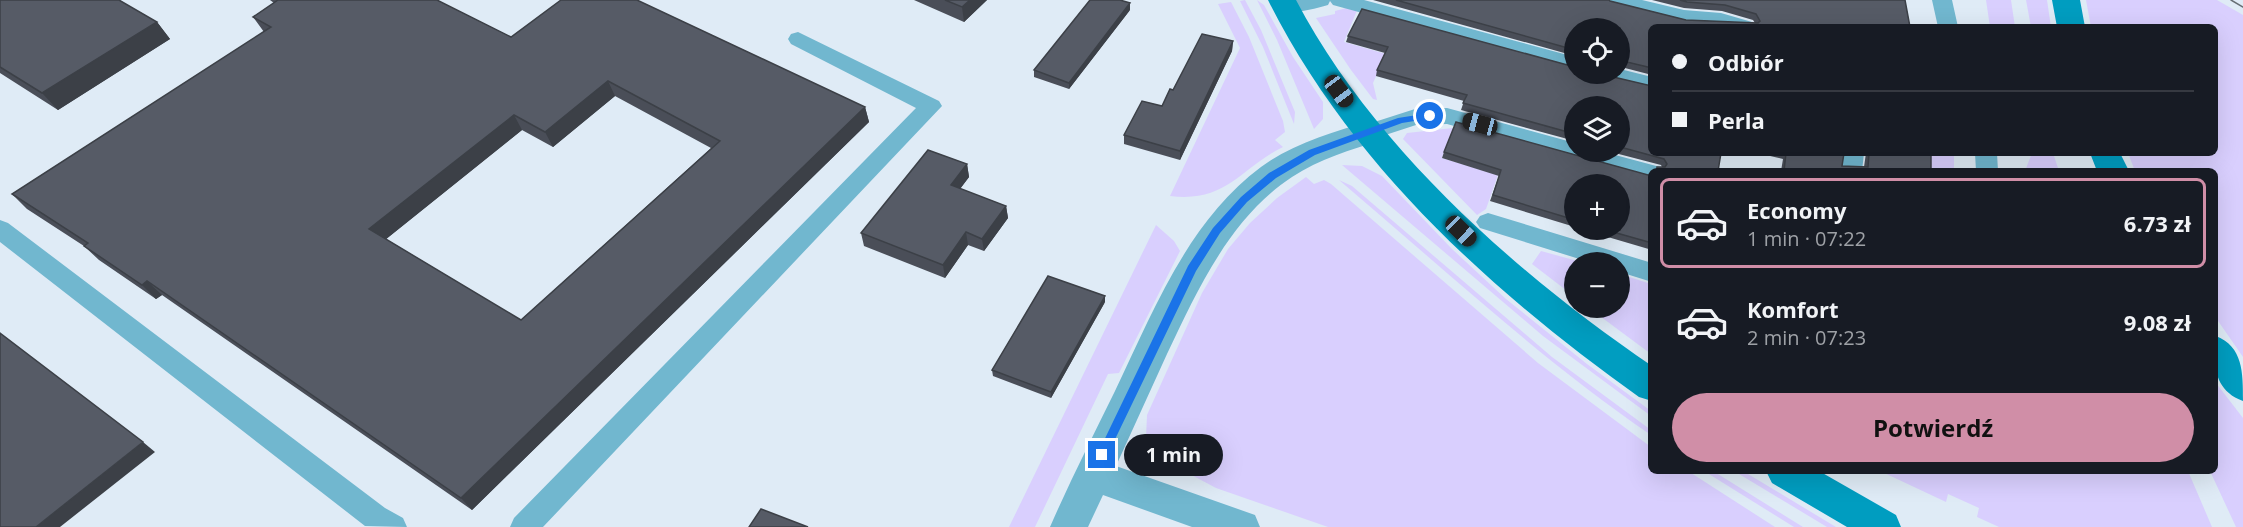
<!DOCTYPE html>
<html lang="pl">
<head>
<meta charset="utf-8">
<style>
  body { margin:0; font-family:"Open Sans",sans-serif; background:#242831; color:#f1f3f6; height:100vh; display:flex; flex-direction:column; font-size:22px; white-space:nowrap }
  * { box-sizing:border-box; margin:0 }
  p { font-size:20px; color:#9ea1a6 }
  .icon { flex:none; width:33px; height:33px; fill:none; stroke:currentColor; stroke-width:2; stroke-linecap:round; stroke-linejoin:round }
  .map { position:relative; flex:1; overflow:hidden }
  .side { position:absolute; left:1648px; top:168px; width:570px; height:306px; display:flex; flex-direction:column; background:#171b24; border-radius:9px; box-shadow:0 6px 24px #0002 }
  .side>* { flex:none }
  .guide { position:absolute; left:1648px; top:24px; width:570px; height:132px; border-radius:9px; box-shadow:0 6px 24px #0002; display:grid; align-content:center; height:132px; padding:0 24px; background:#171b24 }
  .fabs { position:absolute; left:1564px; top:18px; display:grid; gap:12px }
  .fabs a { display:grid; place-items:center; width:66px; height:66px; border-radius:50%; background:#171b24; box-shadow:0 6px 24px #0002; font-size:30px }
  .end { position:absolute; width:27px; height:27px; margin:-14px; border:8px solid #1a73e8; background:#fff; box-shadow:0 0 0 3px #fff }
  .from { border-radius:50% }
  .bubble { position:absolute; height:42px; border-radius:21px; background:#171b24; box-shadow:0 6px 24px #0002; font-size:20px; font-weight:700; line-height:42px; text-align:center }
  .car { position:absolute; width:18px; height:36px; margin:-18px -9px; border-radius:8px; box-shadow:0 0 4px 2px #0007; background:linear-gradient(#222 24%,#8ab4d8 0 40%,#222 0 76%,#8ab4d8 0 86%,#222 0) }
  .guide b { display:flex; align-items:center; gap:21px; height:57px; font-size:22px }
  .guide b+b { border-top:2px solid #363941 }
  .guide i { width:15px; height:15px; background:#f1f3f6 }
  ul { padding:10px 0 0; list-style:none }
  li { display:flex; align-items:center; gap:18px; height:90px; margin:0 12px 9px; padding:0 12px; border:3px solid transparent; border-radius:9px }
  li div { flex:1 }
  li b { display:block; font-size:22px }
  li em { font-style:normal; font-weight:700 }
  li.selected { border-color:#d08ea7 }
  li>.icon { width:54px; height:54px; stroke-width:1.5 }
  .primary-button { display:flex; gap:12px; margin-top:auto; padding:12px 24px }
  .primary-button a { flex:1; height:69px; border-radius:36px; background:#d08ea7; color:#111; font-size:24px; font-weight:700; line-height:69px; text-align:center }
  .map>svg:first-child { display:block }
  .green { fill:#d9cffe }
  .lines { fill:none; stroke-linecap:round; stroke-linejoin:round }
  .lane { fill:#71b7cf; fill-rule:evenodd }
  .street { fill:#71b7cf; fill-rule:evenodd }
  .secondary { fill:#009dc0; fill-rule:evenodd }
  .tram { stroke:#666e74; stroke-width:1.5 }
  .wall { fill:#4a4e58; fill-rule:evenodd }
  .shaded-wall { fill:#3c4047 }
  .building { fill:#565b66; stroke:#3c4047; stroke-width:1.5; fill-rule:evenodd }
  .route { fill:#1a73e8 }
</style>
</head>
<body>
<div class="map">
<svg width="2243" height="527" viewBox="0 0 2243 527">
  <rect width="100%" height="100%" fill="#dfebf6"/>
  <path class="green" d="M1245 0 1261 30 1295 112 1294 124 1263 47 1240 1Z
    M1257 0 1264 5 1293 57 1323 102V119L1314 129 1277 40Z
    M1986 0H2011L2015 27H1990Z
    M2026 0H2047L2051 27H2031Z
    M2086 0H2217L2243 15V357L2216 318V171H2135L2128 153H2216V27H2091Z
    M1231 2 1249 37 1283 121 1285 132 1275 140 1283 147C1239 169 1227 203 1170 196L1240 48 1218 4Z
    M1350 7 1358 8 1344 42 1386 54 1373 83 1377 100 1373 99 1351 70 1316 18 1335 14V11Z
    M1453 128 1442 158 1498 175 1486 209 1477 215 1403 139 1407 133Z
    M1927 153H1954V171H1927Z
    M2032 153H2053L2059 171H2025Z
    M1342 165 1362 166 1382 176 1452 249 1506 299 1587 364 1651 411V416L1543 336Z
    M1306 177 1314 184 1324 180 1331 184 1538 363 1651 447 1652 471H1688L1775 527H1328L1216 488 1186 472 1166 454 1157 458 1146 438 1147 415 1202 293 1228 249 1250 223 1277 198Z
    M1339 180 1352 186 1552 357 1651 430V435C1540 359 1442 267 1339 180Z
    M1156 225 1174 241 1180 251 1119 373 1108 374 1035 527H1009Z
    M1541 251 1581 262H1575V297L1532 264Z
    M1620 274 1651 284V354L1589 308H1620Z
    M2216 383 2243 418V527H2236L2210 471H2216Z
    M1704 471H1713L1803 527H1794Z
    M1734 471H1743L1836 527H1827Z
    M1880 471H2188L2212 527H1999L1977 517 1979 508 1948 494 1946 502Z"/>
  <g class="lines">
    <path class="lane" d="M1283 0H1364L1575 57V71L1333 5 1330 1 1328 5C1313 9 1293 15 1278 11L1275 6 1278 1Z
      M1605 0H1642L1684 10 1721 13 1752 22 1755 27 1684 24 1608 5Z
      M1932 0H1952L1958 27H1938Z
      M798 32 939 101 942 106 543 527H510L514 518 916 108 791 44 788 39 791 34Z
      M1620 69 1652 77V92L1603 79 1599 74H1620Z
      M1447 108 1575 143V152H1604L1660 167 1662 171H1652V181L1447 124 1416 125 1370 140 1362 138 1359 132 1362 126 1415 109Z
      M1842 153H1864L1862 171H1840Z
      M1975 153H1997L1998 171H1976Z
      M1488 213 1652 263V282L1620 272V262H1589L1480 228 1476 222 1480 216Z
      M0 220 8 223 385 508 403 518 407 527 365 526 0 242Z"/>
    <path class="street" d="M1370 121 1381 124 1385 132 1381 140C1351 150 1319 159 1292 177 1230 218 1198 289 1167 354 1150 391 1133 429 1116 466L1255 515 1260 527H1192L1103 495 1088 527H1050C1070 481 1093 436 1115 391 1153 312 1188 221 1261 167 1292 144 1333 132 1370 121Z"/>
    <path class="secondary" d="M1268 0H1296C1373 147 1517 274 1652 366V401L1639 397C1492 292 1350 164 1268 0Z
      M2052 0H2080L2085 27H2057Z
      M2090 153H2120L2129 171H2097Z
      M2216 336C2243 347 2243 372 2243 401 2213 390 2213 363 2216 336Z
      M1766 471H1819L1896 515 1901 527H1847L1772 483Z"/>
    <path class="tram" d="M2231 0 2243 7"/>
  </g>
  <path class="wall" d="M0 0 157 22 170 39 58 110 0 73Z
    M270 0H437L511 37 865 107 869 122 472 510 162 295 156 299 99 260 84 246 27 209 12 194 264 32 253 17 274 3ZM615 96 711 148 521 320 386 239 522 130 553 147Z
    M914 0H987L964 22Z
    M1373 0H1609L1610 1 1686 20 1755 23 1753 20 1722 11 1684 8 1652 0H1905L1910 27H1652V75L1621 67 1620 68V28H1575V56Z
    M1130 10 1069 89 1034 77V70Z
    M1348 36 1575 67 1718 171H1655L1657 167H1662L1661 165 1611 152H1620V106H1575V141L1461 110 1464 101 1376 76 1377 70 1385 53 1346 42Z
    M1233 41 1232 51 1180 160 1124 144V135L1162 106 1173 90Z
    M1444 152 1652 176V250L1584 230H1620L1575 184V227L1490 201 1499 176 1442 158Z
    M1757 153H1844L1842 166 1864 167 1866 153H1931V171H1781L1783 159Z
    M967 164 969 177 960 189 1006 206 1008 218 984 251 968 245 945 278 864 246 861 233Z
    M1105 302 1051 398 993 376 992 370Z"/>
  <path class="shaded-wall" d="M970 0H987L964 22 962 7Z
    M1130 3V10L1069 89V83Z
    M157 22 170 39 58 110 42 93Z
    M1233 41 1232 51 1180 160V151Z
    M608 81 615 96 553 147 545 132Z
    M865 107 869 122 472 510 461 498Z
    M514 115 522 130 380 244 369 229Z
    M967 164 969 177 953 198 951 185Z
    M1006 206 1008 218 984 251 982 239Z
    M966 232 968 245 945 278 943 265Z
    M147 281 162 295 156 299 142 285Z
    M1105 296V302L1051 398V392Z
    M143 442 155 452 60 527H36Z"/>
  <path class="building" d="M0 0H119L157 22 42 93 0 67Z
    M278 0H437L511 37 561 0H637L865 107 461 498 147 281 142 285 84 246 88 243 12 194 271 27 253 17ZM608 81 720 141 521 320 369 229 514 115 545 132Z
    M945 0H970L962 7Z
    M1090 0H1120L1130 3 1069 83 1034 70Z
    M1396 0H1609L1610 1 1686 20 1758 23 1760 21 1756 14 1725 5 1687 2 1680 0H1905L1910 27H1652V68L1623 61 1620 66V28H1575V50Z
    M1362 9 1575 67V74H1604L1605 75 1652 86V153H1721L1718 171H1657V167H1665L1667 164 1664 159 1620 147V106H1575V134L1463 103 1467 95 1377 70 1388 47 1348 36Z
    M1202 34 1233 41 1180 151 1124 135 1142 101 1162 106 1170 89 1173 90Z
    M1456 122 1652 176V243L1606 230H1620V184H1575V220L1493 195 1501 170 1444 152Z
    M928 150 967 164 951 185 1006 206 982 239 966 232 943 265 861 233Z
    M1785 153H1844L1842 166 1868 167 1869 153H1931V171H1834L1826 169V171H1784L1786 153Z
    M1048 276 1105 296 1051 392 992 370Z
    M0 333 143 442 36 527H0Z
    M761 509 808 527H749Z"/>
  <path class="route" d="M1430 113 1433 114V118L1402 123 1315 155 1276 178 1247 202 1220 233 1196 271 1106 458H1099L1097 455 1188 266 1213 228 1241 197 1269 173 1309 150 1398 118Z"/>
</svg>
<div class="fabs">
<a><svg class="icon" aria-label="locate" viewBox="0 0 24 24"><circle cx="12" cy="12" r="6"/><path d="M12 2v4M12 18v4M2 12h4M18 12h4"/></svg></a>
<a><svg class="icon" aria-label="layers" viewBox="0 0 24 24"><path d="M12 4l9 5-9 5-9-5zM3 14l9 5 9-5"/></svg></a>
<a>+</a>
<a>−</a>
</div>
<i class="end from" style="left:1430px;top:116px"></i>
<i class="end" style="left:1102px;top:455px"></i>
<div class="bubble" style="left:1124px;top:434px;width:99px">1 min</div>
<i class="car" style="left:1339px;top:91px;rotate:143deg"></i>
<i class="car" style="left:1480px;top:124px;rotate:285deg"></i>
<i class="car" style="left:1461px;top:231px;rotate:134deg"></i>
<div class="guide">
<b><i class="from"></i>Odbiór</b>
<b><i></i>Perla</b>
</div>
<section class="side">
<ul>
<li class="selected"><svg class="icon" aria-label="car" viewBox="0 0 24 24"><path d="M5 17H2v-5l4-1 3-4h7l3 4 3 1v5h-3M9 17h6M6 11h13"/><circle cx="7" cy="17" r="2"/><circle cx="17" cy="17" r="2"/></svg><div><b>Economy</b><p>1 min · 07:22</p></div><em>6.73 zł</em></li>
<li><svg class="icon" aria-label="car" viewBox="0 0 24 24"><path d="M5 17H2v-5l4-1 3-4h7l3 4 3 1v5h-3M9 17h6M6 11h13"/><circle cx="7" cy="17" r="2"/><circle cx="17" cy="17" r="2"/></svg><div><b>Komfort</b><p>2 min · 07:23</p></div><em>9.08 zł</em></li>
</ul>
<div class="primary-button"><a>Potwierdź</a></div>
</section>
</div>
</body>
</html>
